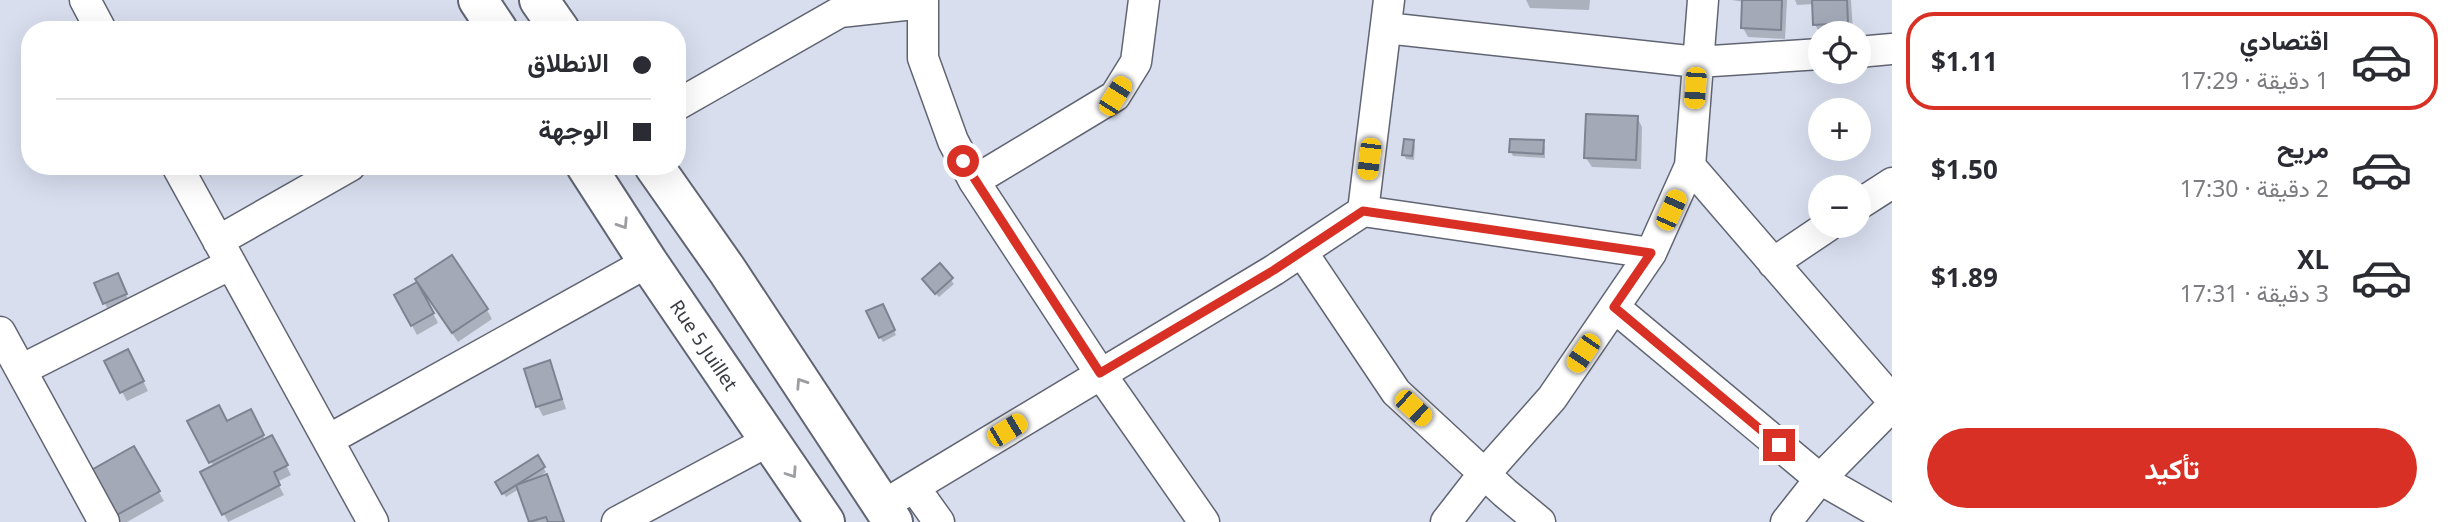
<!DOCTYPE html>
<html lang="ar">
<head>
<meta charset="utf-8">
<style>
  body { margin:0; font-family:"Noto Sans",Vazirmatn,sans-serif; background:#f7f7f7; color:#2b2b33; direction:rtl; height:100vh; display:flex; flex-direction:column; font-size:26px; white-space:nowrap }
  * { box-sizing:border-box; margin:0 }
  p { font-size:23px; color:#7c7c81 }
  .icon { flex:none; width:38px; height:38px; fill:none; stroke:currentColor; stroke-width:2; stroke-linecap:round; stroke-linejoin:round }
  .map { position:relative; flex:1; overflow:hidden; direction:ltr }
  .panel { display:flex; flex-direction:column; background:#fff; width:560px }
  .panel>* { flex:none }
  .hud { position:absolute; left:21px; top:21px; width:665px; height:154px; border-radius:28px; box-shadow:0 7px 28px #0002; direction:rtl; display:grid; align-content:center; height:154px; padding:0 35px; background:#fff }
  .buttons { position:absolute; left:1808px; top:21px; display:grid; gap:14px }
  .buttons a { display:grid; place-items:center; width:63px; height:63px; border-radius:50%; background:#fff; box-shadow:0 7px 28px #0002; font-size:35px }
  .end { position:absolute; width:32px; height:32px; margin:-16px; border:9px solid #d93025; background:#fff; box-shadow:0 0 0 4px #fff }
  .from { border-radius:50% }
  .car { position:absolute; width:21px; height:42px; margin:-21px -10px; border-radius:9px; box-shadow:0 0 5px 2px #0007; background:linear-gradient(#f5c518 24%,#345 0 40%,#f5c518 0 76%,#345 0 86%,#f5c518 0) }
  .hud b { display:flex; align-items:center; gap:24px; height:66px; font-size:26px }
  .hud b+b { border-top:2px solid #e1e1e2 }
  .hud i { width:18px; height:18px; background:#2b2b33 }
  ul { padding:12px 0 0; list-style:none }
  li { display:flex; align-items:center; gap:21px; height:98px; margin:0 14px 10px; padding:0 21px; border:4px solid transparent; border-radius:28px }
  li div { flex:1 }
  li b { display:block; font-size:26px }
  li em { font-style:normal; font-weight:700 }
  li.on { border-color:#d93025 }
  li>.icon { width:63px; height:63px; stroke-width:1.5 }
  .primary-button { display:flex; gap:14px; margin-top:auto; padding:14px 35px }
  .primary-button a { flex:1; height:80px; border-radius:42px; background:#d93025; color:#fff; font-size:28px; font-weight:700; line-height:80px; text-align:center }
  main { display:flex; flex:1; min-height:0 }
  .map>svg:first-child { display:block }
  .shadow { fill:#0003 }
  .building { fill:#a4a9b8; stroke:#7e8391; stroke-width:2 }
  .lines { fill:none; stroke-linecap:round; stroke-linejoin:round }
  .street-casing { stroke:#616573; stroke-width:33 }
  .secondary-casing { stroke:#616573; stroke-width:42 }
  .street { stroke:#fff; stroke-width:30 }
  .secondary { stroke:#fff; stroke-width:38 }
  .oneway { stroke:#9c9ea1 }
  .route { stroke:#d93025; stroke-width:9 }
  .labels { text-anchor:middle; stroke-width:5; stroke-linejoin:round; paint-order:stroke }
  .street-label { font-size:19px; fill:#3a3c43; stroke:#fff }
</style>
</head>
<body>
<main>
<section class="panel">
<ul>
<li class="on"><svg class="icon" aria-label="car" viewBox="0 0 24 24"><path d="M5 17H2v-5l4-1 3-4h7l3 4 3 1v5h-3M9 17h6M6 11h13"/><circle cx="7" cy="17" r="2"/><circle cx="17" cy="17" r="2"/></svg><div><b>اقتصادي</b><p>1 دقيقة · 17:29</p></div><em>$1.11</em></li>
<li><svg class="icon" aria-label="car" viewBox="0 0 24 24"><path d="M5 17H2v-5l4-1 3-4h7l3 4 3 1v5h-3M9 17h6M6 11h13"/><circle cx="7" cy="17" r="2"/><circle cx="17" cy="17" r="2"/></svg><div><b>مريح</b><p>2 دقيقة · 17:30</p></div><em>$1.50</em></li>
<li><svg class="icon" aria-label="car" viewBox="0 0 24 24"><path d="M5 17H2v-5l4-1 3-4h7l3 4 3 1v5h-3M9 17h6M6 11h13"/><circle cx="7" cy="17" r="2"/><circle cx="17" cy="17" r="2"/></svg><div><b>XL</b><p>3 دقيقة · 17:31</p></div><em>$1.89</em></li>
</ul>
<div class="primary-button"><a>تأكيد</a></div>
</section>
<div class="map">
<svg width="1892" height="522" viewBox="0 0 1892 522">
  <rect width="100%" height="100%" fill="#d8deee"/>
  <path class="shadow" d="M1526 0H1590L1589 10 1530 8Z
    M1732 0H1787L1785 39 1748 37 1743 28 1744 2Z
    M1795 0H1851L1853 33 1820 34 1815 24 1814 4 1797 5Z
    M1637 117 1642 127 1641 169 1592 167 1586 158Z
    M1413 142 1415 146 1414 160 1406 159 1404 154Z
    M1543 142 1545 147V158L1513 156 1511 152Z
    M246 166H261L249 172Z
    M940 266 954 284 939 297 926 284Z
    M119 279 128 299 107 308 96 284Z
    M419 283 487 310 492 319 458 342 427 296 425 297 438 323 417 335 396 295Z
    M885 310 896 335 883 342 880 337Z
    M133 360 148 391 127 401 122 392Z
    M549 363 554 372 566 409 543 416 538 407 526 370Z
    M255 421 266 441 277 447 291 475 277 482 284 495 228 522 224 514 214 467 190 422 227 423Z
    M134 448 164 501 127 522H109Z
    M537 458 546 472 537 478 546 476 565 522H531L519 489 506 497 497 483Z"/>
  <path class="building" d="M1742 0H1782L1781 30 1741 28Z
    M1812 0H1847L1848 23 1813 25Z
    M1586 114 1638 116 1636 160 1584 158Z
    M1404 139 1414 140 1412 156 1402 155Z
    M1510 139 1544 140 1543 154 1509 152Z
    M452 255 488 309 452 333 415 279Z
    M940 263 953 278 935 294 922 279Z
    M118 273 127 294 103 304 94 283Z
    M417 282 434 313 411 326 394 295Z
    M883 304 895 330 879 338 866 311Z
    M128 349 144 381 120 393 104 361Z
    M550 360 562 399 536 407 524 369Z
    M219 405 227 421 251 409 264 435 209 463 187 421Z
    M272 435 288 465 274 472 280 485 222 515 200 472Z
    M134 446 160 491 106 521 81 476Z
    M538 455 545 467 502 494 495 482Z
    M547 474 564 522H548L546 517 529 522 516 485Z"/>
  <g class="lines">
    <defs>
      <path id="street" d="M85 0 101 30
        M923 0V58L953 141 974 181 1100 373 1204 522
        M1386 28 1697 62 1820 54
        M1858 52 1892 49
        M677 105 840 12 923 3
        M177 166 373 522
        M1690 166 1892 400
        M974 181 1115 96 1136 62 1144 0
        M1858 205 1892 183
        M1363 211 1389 0
        M218 241 350 166
        M1302 252 1396 392 1505 493 1540 522
        M1773 263 1828 226
        M1614 307 1820 479 1892 520
        M0 332 104 522
        M21 370 231 264
        M328 440 648 262
        M914 487 939 522
        M882 506 1274 270 1363 211 1651 253
        M617 522 770 440
        M1446 522 1474 486 1552 398 1651 253 1690 166 1703 0
        M1786 522 1820 479 1892 406"/>
      <path id="secondary" d="M478 0 498 30
        M539 0 560 30
        M586 166 648 262 825 522
        M654 166 727 270 893 522"/>
    </defs>
    <use href="#street" class="street-casing"/>
    <use href="#secondary" class="secondary-casing"/>
    <use href="#street" class="street"/>
    <use href="#secondary" class="secondary"/>
  </g>
  <defs><path id="oneway-chevron" d="M-2-3.5L2.5 0L-2 3.5" fill="none" stroke-width="1.6" stroke-linecap="round" stroke-linejoin="round" transform="scale(1.75)"/></defs>
  <g class="oneway">
    <use href="#oneway-chevron" transform="translate(623 224) rotate(57)"/>
    <use href="#oneway-chevron" transform="translate(801 383) rotate(-123)"/>
    <use href="#oneway-chevron" transform="translate(792 473) rotate(56)"/>
  </g>
  <g class="lines">
    <path class="route" d="M963 161 1100 373 1274 270 1363 211 1651 253 1614 307 1779 445"/>
  </g>
  <g class="labels">
    <g class="street-label">
      <text transform="translate(704 345) rotate(56)" y="7">Rue 5 Juillet</text>
    </g>
  </g>
</svg>
<div class="buttons">
<a><svg class="icon" aria-label="locate" viewBox="0 0 24 24"><circle cx="12" cy="12" r="6"/><path d="M12 2v4M12 18v4M2 12h4M18 12h4"/></svg></a>
<a>+</a>
<a>−</a>
</div>
<i class="end from" style="left:963px;top:161px"></i>
<i class="end" style="left:1779px;top:445px"></i>
<i class="car" style="left:1695px;top:88px;rotate:184deg"></i>
<i class="car" style="left:1115px;top:96px;rotate:32deg"></i>
<i class="car" style="left:1369px;top:159px;rotate:187deg"></i>
<i class="car" style="left:1671px;top:210px;rotate:24deg"></i>
<i class="car" style="left:1583px;top:353px;rotate:214deg"></i>
<i class="car" style="left:1413px;top:408px;rotate:133deg"></i>
<i class="car" style="left:1007px;top:430px;rotate:59deg"></i>
<div class="hud">
<b><i class="from"></i>الانطلاق</b>
<b><i></i>الوجهة</b>
</div>
</div>
</main>
</body>
</html>
